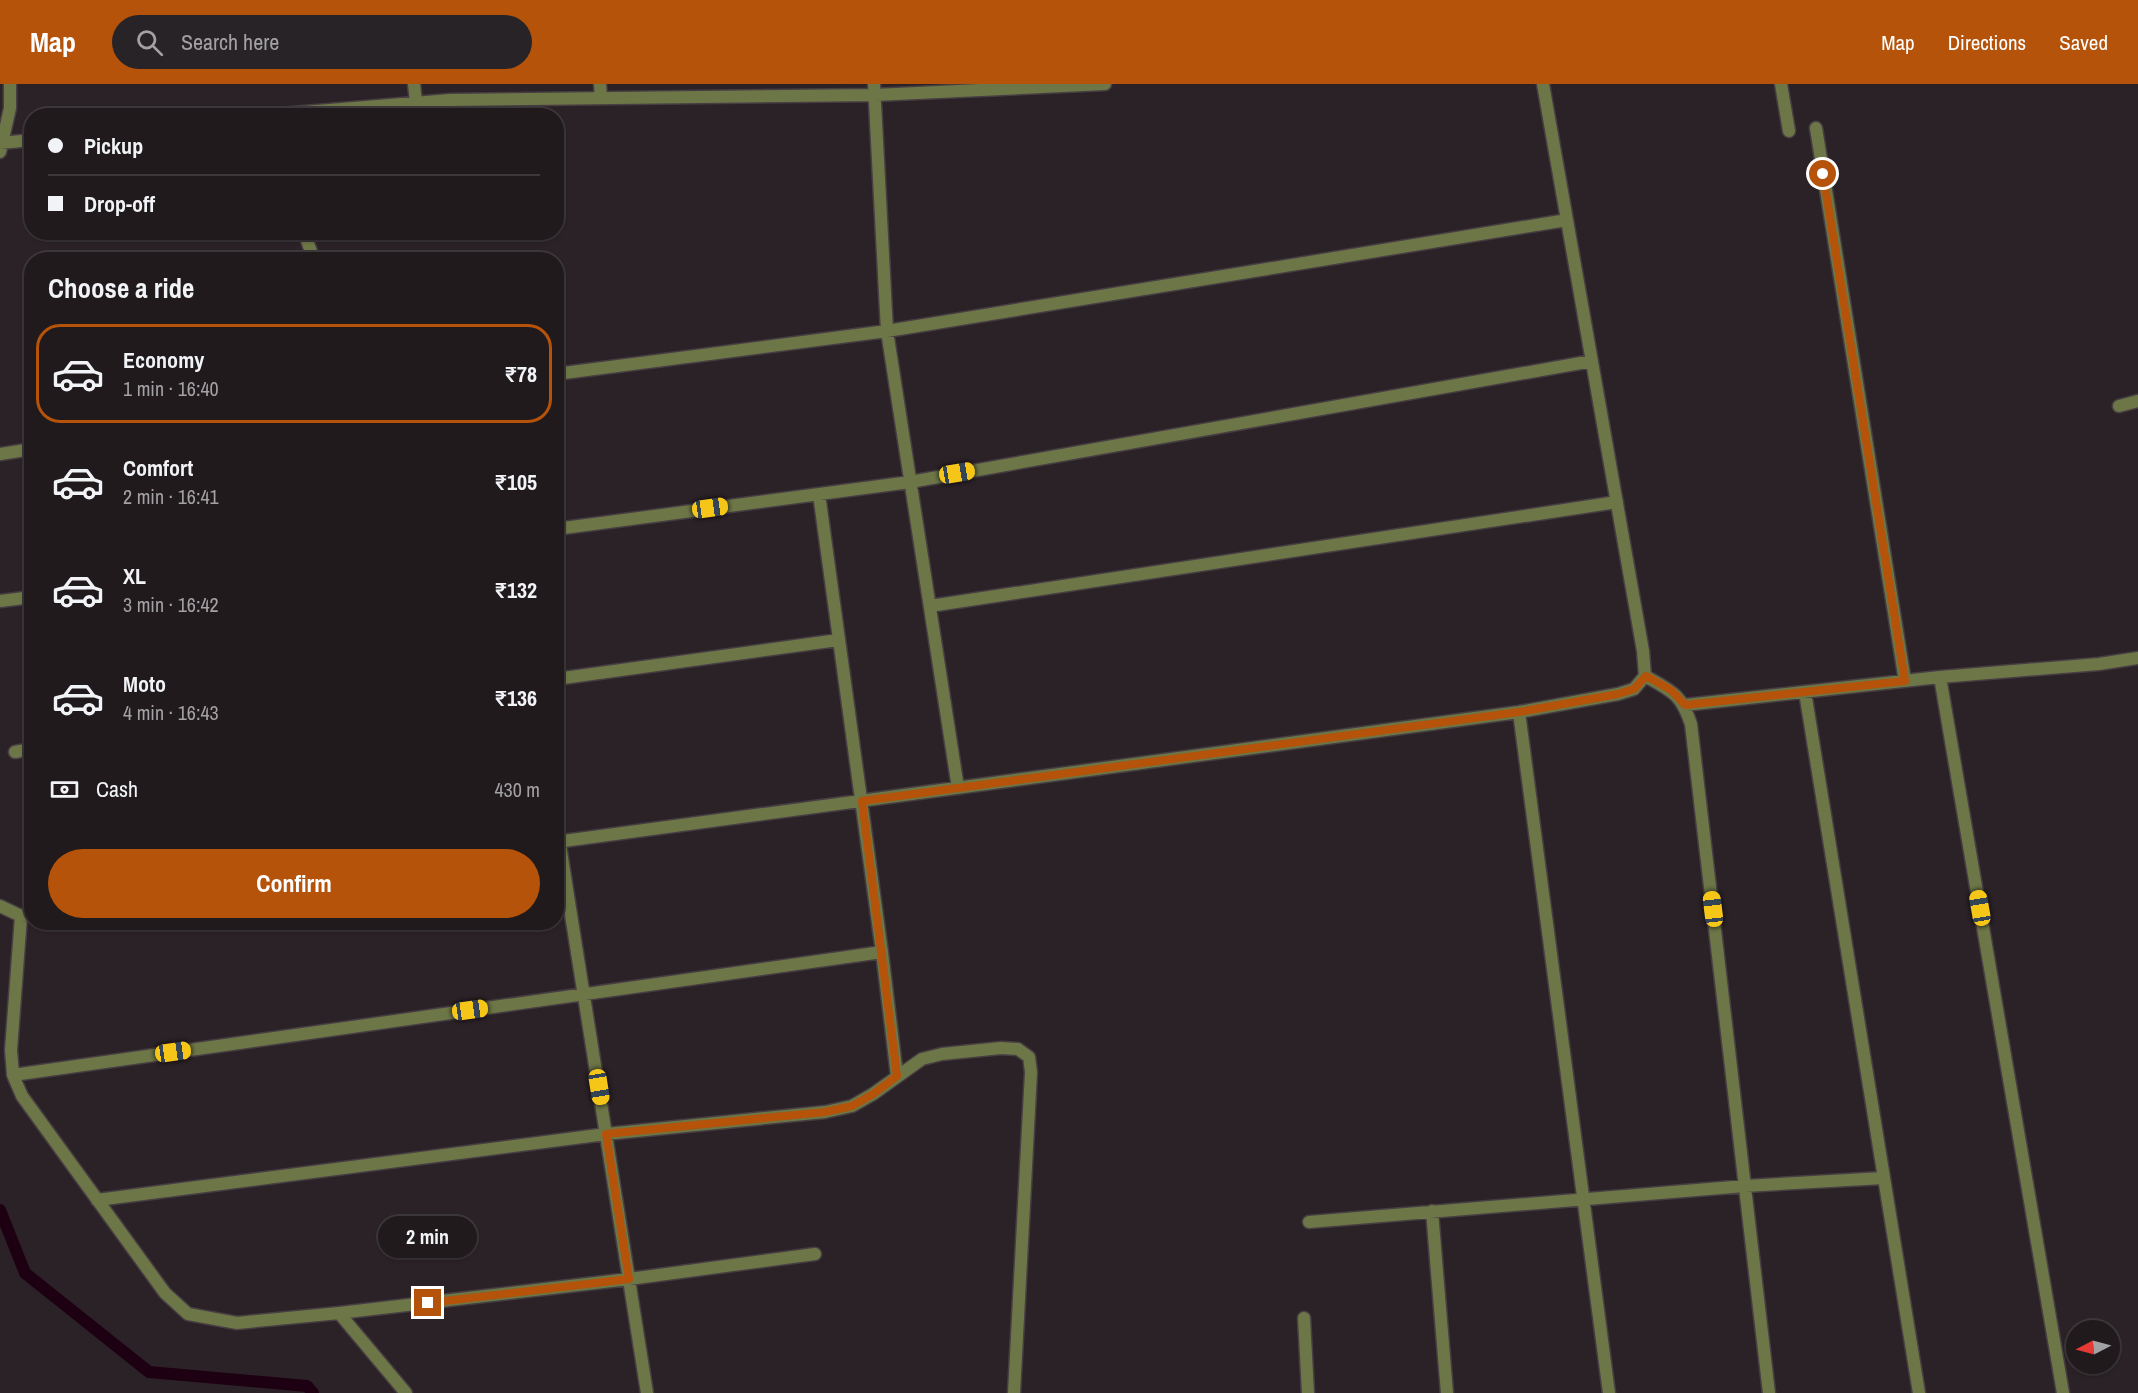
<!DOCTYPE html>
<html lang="en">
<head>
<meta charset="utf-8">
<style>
  body { margin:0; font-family:"Archivo Narrow",sans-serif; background:#282326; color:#f1f3f6; height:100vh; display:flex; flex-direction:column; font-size:22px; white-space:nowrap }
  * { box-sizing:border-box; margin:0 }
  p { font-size:20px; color:#a2a1a4 }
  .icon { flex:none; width:33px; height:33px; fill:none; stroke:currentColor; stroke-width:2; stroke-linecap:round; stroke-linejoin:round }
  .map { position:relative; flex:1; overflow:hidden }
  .drawer { position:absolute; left:24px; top:168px; width:540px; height:678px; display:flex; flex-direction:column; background:#201a1d; border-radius:24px; box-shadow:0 2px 4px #0004,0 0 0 2px #3d383b }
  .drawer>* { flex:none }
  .banner { position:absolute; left:24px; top:24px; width:540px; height:132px; border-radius:24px; box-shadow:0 2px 4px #0004,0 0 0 2px #3d383b; display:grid; align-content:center; height:132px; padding:0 24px; background:#201a1d }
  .needle { width:39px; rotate:264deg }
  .fabs { position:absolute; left:2066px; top:1236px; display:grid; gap:12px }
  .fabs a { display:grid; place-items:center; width:54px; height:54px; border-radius:50%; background:#201a1d; box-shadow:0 2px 4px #0004,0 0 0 2px #3d383b; font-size:30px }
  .end { position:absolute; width:27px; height:27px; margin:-14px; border:8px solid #b45309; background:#fff; box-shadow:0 0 0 3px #fff }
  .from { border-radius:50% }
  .bubble { position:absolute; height:42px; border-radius:21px; background:#201a1d; box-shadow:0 2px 4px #0004,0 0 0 2px #3d383b; font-size:20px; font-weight:700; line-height:42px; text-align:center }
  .car { position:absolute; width:18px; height:36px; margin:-18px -9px; border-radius:8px; box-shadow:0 0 4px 2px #0007; background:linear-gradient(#f5c518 24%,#345 0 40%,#f5c518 0 76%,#345 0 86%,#f5c518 0) }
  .banner b { display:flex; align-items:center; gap:21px; height:57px; font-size:22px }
  .banner b+b { border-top:2px solid #3d383b }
  .banner i { width:15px; height:15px; background:#f1f3f6 }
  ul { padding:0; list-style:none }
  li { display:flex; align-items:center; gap:18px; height:99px; margin:0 12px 9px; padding:0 12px; border:3px solid transparent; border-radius:24px }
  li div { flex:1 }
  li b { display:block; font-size:22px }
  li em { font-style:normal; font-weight:700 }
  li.current { border-color:#b45309 }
  li>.icon { width:54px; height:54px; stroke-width:1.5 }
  h2 { padding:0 24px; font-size:27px; line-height:72px }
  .pay { display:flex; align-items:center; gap:15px; height:66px; padding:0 24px; font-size:22px }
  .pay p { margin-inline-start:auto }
  .primary-button { display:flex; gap:12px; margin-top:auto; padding:12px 24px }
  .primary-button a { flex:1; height:69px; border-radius:36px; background:#b45309; color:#fff; font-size:24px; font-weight:700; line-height:69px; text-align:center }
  header { display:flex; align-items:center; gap:36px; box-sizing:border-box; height:84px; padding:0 30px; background:#b45309; color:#fff }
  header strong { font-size:28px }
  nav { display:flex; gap:33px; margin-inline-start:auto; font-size:21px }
  .search { width:420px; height:54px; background:#282326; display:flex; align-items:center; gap:15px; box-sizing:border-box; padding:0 21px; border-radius:33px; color:#a2a1a4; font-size:22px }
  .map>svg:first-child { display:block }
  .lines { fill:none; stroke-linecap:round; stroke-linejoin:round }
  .stream { stroke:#1e0013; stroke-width:12 }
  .street-casing { stroke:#463e42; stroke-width:15 }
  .street { stroke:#6d7646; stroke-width:12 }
  .route { stroke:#b45309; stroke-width:8 }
</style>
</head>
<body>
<header>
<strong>Map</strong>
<div class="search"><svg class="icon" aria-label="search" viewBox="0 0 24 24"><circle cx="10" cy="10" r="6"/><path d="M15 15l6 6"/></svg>Search here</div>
<nav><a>Map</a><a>Directions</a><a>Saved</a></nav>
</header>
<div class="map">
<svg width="2138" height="1309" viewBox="0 0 2138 1309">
  <rect width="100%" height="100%" fill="#2b2227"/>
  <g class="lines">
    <path class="stream" d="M0 1126 25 1189 149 1288 307 1302 313 1309"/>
    <defs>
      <path id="street" d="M414 0 416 18
        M600 0 601 14
        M874 0 887 247 958 704
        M1781 0 1789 47
        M257 32 450 16 875 11 1105 0
        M1816 44 1905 597
        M0 59 32 56
        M0 68 10 24V0
        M304 148 314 176
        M556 290 887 247 1567 136
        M2119 322 2138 317
        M0 370 32 365
        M819 410 882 868 897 992
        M556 445 910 398 1592 277
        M0 517 32 513
        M930 522 1617 418
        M1645 592C1672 607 1681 610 1691 640L1769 1309
        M1940 593 2063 1309
        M556 595 838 556
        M1805 608 1919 1309
        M1685 621 1940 593 2099 580 2138 574
        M1519 628 1609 1309
        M15 668 32 665
        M556 736 647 1309
        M556 758 1519 628 1618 610 1634 605 1645 592 1643 567 1543 0
        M0 822 21 832 32 831
        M21 832 11 966 13 991 22 1012 165 1209 188 1230 237 1239 339 1229 629 1195 815 1170
        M13 991 882 868
        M97 1116 606 1050 825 1028 852 1022 873 1010 922 975 942 970 1001 964 1018 965 1029 973 1031 988 1014 1309
        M1432 1127 1447 1309
        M1309 1138 1745 1102 1883 1094
        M339 1229 406 1309
        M1304 1234 1308 1309"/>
    </defs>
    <use href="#street" class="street-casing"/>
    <use href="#street" class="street"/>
  </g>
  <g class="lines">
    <path class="route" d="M428 1219 629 1195 606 1050 825 1028 852 1022 873 1010 897 992 862 717 1519 628 1618 610 1634 605 1646 592 1671 606 1685 621 1905 597 1823 90"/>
  </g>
</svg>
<div class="fabs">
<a><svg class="needle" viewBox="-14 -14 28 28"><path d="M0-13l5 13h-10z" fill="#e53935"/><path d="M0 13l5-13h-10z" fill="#a2a1a4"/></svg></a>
</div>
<i class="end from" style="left:1823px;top:90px"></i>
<i class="end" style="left:428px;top:1219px"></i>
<div class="bubble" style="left:378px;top:1132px;width:99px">2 min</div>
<i class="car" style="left:957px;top:389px;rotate:80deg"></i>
<i class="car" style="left:710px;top:424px;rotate:82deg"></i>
<i class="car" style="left:1980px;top:824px;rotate:350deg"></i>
<i class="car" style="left:1713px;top:825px;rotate:353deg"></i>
<i class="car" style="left:470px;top:926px;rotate:82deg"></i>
<i class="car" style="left:173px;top:968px;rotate:82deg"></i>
<i class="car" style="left:599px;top:1003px;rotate:171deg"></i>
<div class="banner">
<b><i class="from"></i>Pickup</b>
<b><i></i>Drop-off</b>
</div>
<section class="drawer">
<h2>Choose a ride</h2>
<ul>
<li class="current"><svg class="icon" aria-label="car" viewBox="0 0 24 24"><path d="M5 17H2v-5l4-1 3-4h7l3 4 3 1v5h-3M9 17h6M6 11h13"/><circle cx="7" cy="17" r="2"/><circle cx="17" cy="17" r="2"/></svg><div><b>Economy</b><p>1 min · 16:40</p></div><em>₹78</em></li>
<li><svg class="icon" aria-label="car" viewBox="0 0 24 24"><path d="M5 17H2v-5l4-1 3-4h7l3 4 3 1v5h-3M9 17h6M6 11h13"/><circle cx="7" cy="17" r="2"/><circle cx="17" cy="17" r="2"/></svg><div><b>Comfort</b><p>2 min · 16:41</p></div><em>₹105</em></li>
<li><svg class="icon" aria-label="car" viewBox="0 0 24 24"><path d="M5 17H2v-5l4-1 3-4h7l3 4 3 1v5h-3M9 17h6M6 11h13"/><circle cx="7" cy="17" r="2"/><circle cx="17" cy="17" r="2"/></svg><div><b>XL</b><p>3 min · 16:42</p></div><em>₹132</em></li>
<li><svg class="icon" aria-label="car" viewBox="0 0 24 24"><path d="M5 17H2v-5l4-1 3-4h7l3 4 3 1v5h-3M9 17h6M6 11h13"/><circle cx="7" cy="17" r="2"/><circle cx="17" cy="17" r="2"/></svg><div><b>Moto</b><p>4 min · 16:43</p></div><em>₹136</em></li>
</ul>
<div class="pay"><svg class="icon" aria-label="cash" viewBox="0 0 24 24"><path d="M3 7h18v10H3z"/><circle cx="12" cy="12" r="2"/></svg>Cash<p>430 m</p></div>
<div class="primary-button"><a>Confirm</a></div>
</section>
</div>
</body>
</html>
